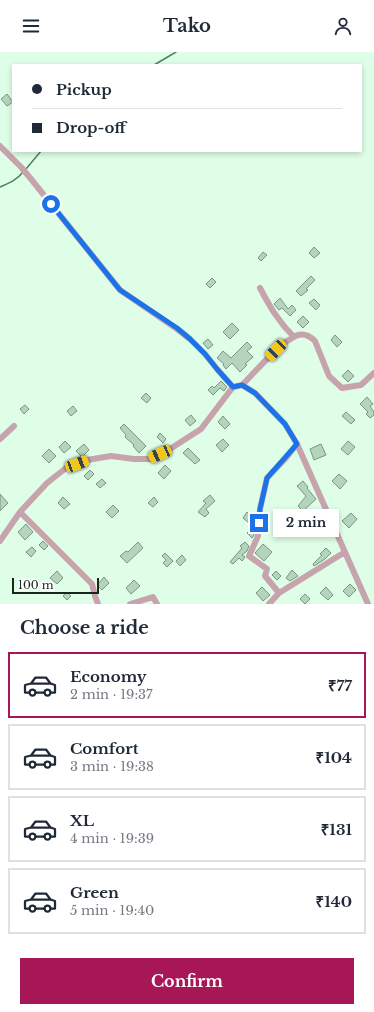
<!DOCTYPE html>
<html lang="en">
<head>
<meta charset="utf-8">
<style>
  body { margin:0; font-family:"Libre Baskerville",serif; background:#f2f2f3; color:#1f2937; height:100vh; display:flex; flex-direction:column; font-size:15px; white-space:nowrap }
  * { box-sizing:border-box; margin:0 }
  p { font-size:13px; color:#747a83 }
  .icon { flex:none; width:22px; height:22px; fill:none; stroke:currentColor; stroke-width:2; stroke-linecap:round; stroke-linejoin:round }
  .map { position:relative; height:552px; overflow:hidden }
  .drawer { display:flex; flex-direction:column; background:#fff; flex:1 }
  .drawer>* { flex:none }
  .banner { position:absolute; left:12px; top:12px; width:350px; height:88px; border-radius:0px; box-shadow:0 2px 6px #0003; display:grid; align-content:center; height:88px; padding:0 20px; background:#fff }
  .scale { position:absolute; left:12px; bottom:10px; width:87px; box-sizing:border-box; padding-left:4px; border:2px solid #19241c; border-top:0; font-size:11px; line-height:14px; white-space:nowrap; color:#19241c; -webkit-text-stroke:3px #fff; paint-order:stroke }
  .end { position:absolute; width:18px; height:18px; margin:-9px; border:5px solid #1a73e8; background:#fff; box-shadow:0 0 0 2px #fff }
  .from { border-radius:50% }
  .bubble { position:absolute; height:28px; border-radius:0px; background:#fff; box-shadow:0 2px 6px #0003; font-size:13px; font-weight:700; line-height:28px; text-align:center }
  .car { position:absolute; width:12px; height:24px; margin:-12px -6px; border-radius:5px; box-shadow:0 0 3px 1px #0007; background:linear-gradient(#f5c518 24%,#345 0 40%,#f5c518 0 76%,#345 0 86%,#f5c518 0) }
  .banner b { display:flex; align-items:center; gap:14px; height:38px; font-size:15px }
  .banner b+b { border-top:1px solid #e0e1e3 }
  .banner i { width:10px; height:10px; background:#1f2937 }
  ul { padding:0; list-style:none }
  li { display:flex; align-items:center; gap:12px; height:66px; margin:0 8px 6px; padding:0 12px; border:2px solid #e0e1e3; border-radius:0px }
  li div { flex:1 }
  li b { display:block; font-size:15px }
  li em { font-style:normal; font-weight:700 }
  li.active { border-color:#a71756 }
  li>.icon { width:36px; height:36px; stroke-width:1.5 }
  h2 { padding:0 20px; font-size:18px; line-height:48px }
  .button { display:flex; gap:8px; margin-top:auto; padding:8px 20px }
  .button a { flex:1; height:46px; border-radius:0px; background:#a71756; color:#fff; font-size:16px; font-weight:700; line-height:46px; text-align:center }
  header { display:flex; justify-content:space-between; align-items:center; height:52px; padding:0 20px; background:#fff; font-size:18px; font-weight:700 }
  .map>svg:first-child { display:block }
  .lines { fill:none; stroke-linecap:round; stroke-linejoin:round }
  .stream { stroke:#4f7f5e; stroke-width:1.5 }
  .building { fill:#b5d4bd; stroke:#799681 }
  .minor { stroke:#c7a4ad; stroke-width:6 }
  .route { stroke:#1a73e8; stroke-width:5 }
</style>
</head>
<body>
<header><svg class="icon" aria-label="menu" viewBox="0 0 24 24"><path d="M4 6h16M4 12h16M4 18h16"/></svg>Tako<svg class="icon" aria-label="person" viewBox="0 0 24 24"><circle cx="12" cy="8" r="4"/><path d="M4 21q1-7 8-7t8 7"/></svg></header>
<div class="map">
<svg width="374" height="552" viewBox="0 0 374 552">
  <rect width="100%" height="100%" fill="#defee7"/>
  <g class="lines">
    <path class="stream" d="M154 13 176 0
      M26 117 41 99
      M0 135C9 131 17 128 23 120"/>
  </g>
  <path class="building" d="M7 42 13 50 7 54 1 47Z
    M314 195 320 201 314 206 309 201Z
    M263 200 267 203 261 209 258 206Z
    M311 224 315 228 306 237 308 238 301 244 296 239Z
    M212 226 216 230 210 236 206 232Z
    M280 246 288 257 292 253 296 258 290 264 282 256 279 258 274 252Z
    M314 247 320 253 316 258 309 251Z
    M303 264 309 270 303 276 297 270Z
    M232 271 239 278 230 287 223 280Z
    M335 283 342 290 337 295 331 288Z
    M208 287 213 293 208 297 203 291Z
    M247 290 252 295 247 299 253 305 245 312 247 313 240 320 232 311 226 317 223 313 224 312 217 306 223 299 231 306Z
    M348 318 354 324 348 330 342 324Z
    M221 329 227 335 224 339 220 336 213 343 208 338 212 334 214 336Z
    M146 341 151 346 147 351 141 346Z
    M367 345 373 352 370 354 374 360V363L370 366 366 362 368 360 360 352Z
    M25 353 29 357 24 362 20 357Z
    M73 354 77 359 71 364 67 359Z
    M346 360 355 368 351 372 342 364Z
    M191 363 196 369 190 374 185 368Z
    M223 364 230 372 225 377 218 370Z
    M124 372 146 394 139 401 133 394 134 393 125 385 126 383 120 376Z
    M160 381 166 387 163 391 157 385Z
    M223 387 229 393 222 400 216 393Z
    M65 389 71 395 64 401 59 395Z
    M348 389 355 395 348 403 341 397Z
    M84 392 89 398 82 405 76 399Z
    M321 392 326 403 314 408 310 397Z
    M188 396 200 408 195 412 183 401Z
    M49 397 56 404 49 411 42 404Z
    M165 413 171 419 164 427 158 421Z
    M90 418 94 422 88 428 84 424Z
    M339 422 347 429 340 437 332 429Z
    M102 427 106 431 100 436 96 432Z
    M303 429 308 435 307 436 316 447 303 459 298 454 306 444 297 434Z
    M0 442 8 451 0 459Z
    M210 443 215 449 206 457 209 461 205 465 198 460 206 451 203 449Z
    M63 445 70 452 64 457 58 451Z
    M154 445 158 450 153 455 148 451Z
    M113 453 119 459 112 466 106 460Z
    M247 460 253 465 249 471 243 466Z
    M299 461 303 465 298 469 300 471 295 476 289 470Z
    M351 461 357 467 349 476 342 469Z
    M315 470 321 476 316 480 311 475Z
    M26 472 33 480 25 488 18 480Z
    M252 476 254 478V483L252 486 247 481Z
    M43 489 48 494 44 498 39 493Z
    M138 490 143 496 127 511 120 504 126 499 128 500Z
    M245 490 249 494 247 499 242 503 245 505 242 509 239 506 233 512 230 510 242 496 240 494Z
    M263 492 272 500 264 509 255 501Z
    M32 495 36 499 31 505 26 500Z
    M326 496 331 501 325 507 314 514 313 512 322 503 320 502Z
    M165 501 173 509 167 515 163 511 166 508 162 504Z
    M182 503 186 508 180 514 176 509Z
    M292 518 298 524 290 529 286 526Z
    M57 519 63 526 57 532 50 526Z
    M276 519 281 524 277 528 272 523Z
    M104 525 109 531 102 538 97 533Z
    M134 528 140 534 131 542 126 536Z
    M350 532 356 538 349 545 343 539Z
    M262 535 270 543 263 549 256 541Z
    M326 535 333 543 328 548 320 541Z
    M67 540 71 544 67 548 63 544Z
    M305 542 310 547 305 552 300 547Z"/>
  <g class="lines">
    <path class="minor" d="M0 94 21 115 31 127 120 238 177 277 190 287 205 302 217 317 233 335 242 333 255 341 285 372 297 392 368 552
      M260 236C270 255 278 269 294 285
      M242 333C257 318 270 302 287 289 291 287 294 284 298 283 305 281 310 284 315 289L329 324 342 336 361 333 374 321
      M0 387 14 374
      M20 460 92 532 95 544 98 552
      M0 489 20 460 47 431 66 416 87 408 111 404 134 407H150L170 397 201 377 233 335
      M279 541 345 500
      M130 552 153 545 157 552
      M269 552 279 541 265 524 267 517 249 504 258 484 260 457 267 426 286 406 297 392"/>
  </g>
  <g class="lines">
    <path class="route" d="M51 152 120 238 177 276 190 287 205 302 217 317 233 335 242 333 255 341 285 372 297 392 267 426 260 457 259 471"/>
  </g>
</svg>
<div class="scale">100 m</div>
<i class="end from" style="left:51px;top:152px"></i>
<i class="end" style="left:259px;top:471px"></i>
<div class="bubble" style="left:273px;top:457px;width:66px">2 min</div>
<i class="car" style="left:276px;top:298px;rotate:224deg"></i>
<i class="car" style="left:160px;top:402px;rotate:246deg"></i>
<i class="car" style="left:77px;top:412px;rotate:69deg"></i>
<div class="banner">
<b><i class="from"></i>Pickup</b>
<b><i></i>Drop-off</b>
</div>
</div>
<section class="drawer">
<h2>Choose a ride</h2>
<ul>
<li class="active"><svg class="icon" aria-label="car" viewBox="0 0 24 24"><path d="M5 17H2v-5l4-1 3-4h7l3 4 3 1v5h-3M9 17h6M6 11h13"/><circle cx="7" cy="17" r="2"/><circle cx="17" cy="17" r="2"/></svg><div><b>Economy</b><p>2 min · 19:37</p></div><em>₹77</em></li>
<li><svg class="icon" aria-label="car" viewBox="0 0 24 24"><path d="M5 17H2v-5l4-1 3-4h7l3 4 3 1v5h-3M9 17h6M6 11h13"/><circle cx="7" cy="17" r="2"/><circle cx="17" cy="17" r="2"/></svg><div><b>Comfort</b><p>3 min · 19:38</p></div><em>₹104</em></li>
<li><svg class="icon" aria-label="car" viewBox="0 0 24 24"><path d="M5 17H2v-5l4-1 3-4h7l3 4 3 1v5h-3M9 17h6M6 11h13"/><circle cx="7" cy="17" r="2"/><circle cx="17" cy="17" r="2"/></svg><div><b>XL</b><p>4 min · 19:39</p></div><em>₹131</em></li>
<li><svg class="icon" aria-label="car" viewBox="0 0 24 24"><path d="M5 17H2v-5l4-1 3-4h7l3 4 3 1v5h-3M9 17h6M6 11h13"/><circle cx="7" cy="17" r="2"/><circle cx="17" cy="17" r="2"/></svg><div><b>Green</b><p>5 min · 19:40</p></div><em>₹140</em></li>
</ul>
<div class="button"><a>Confirm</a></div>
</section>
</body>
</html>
